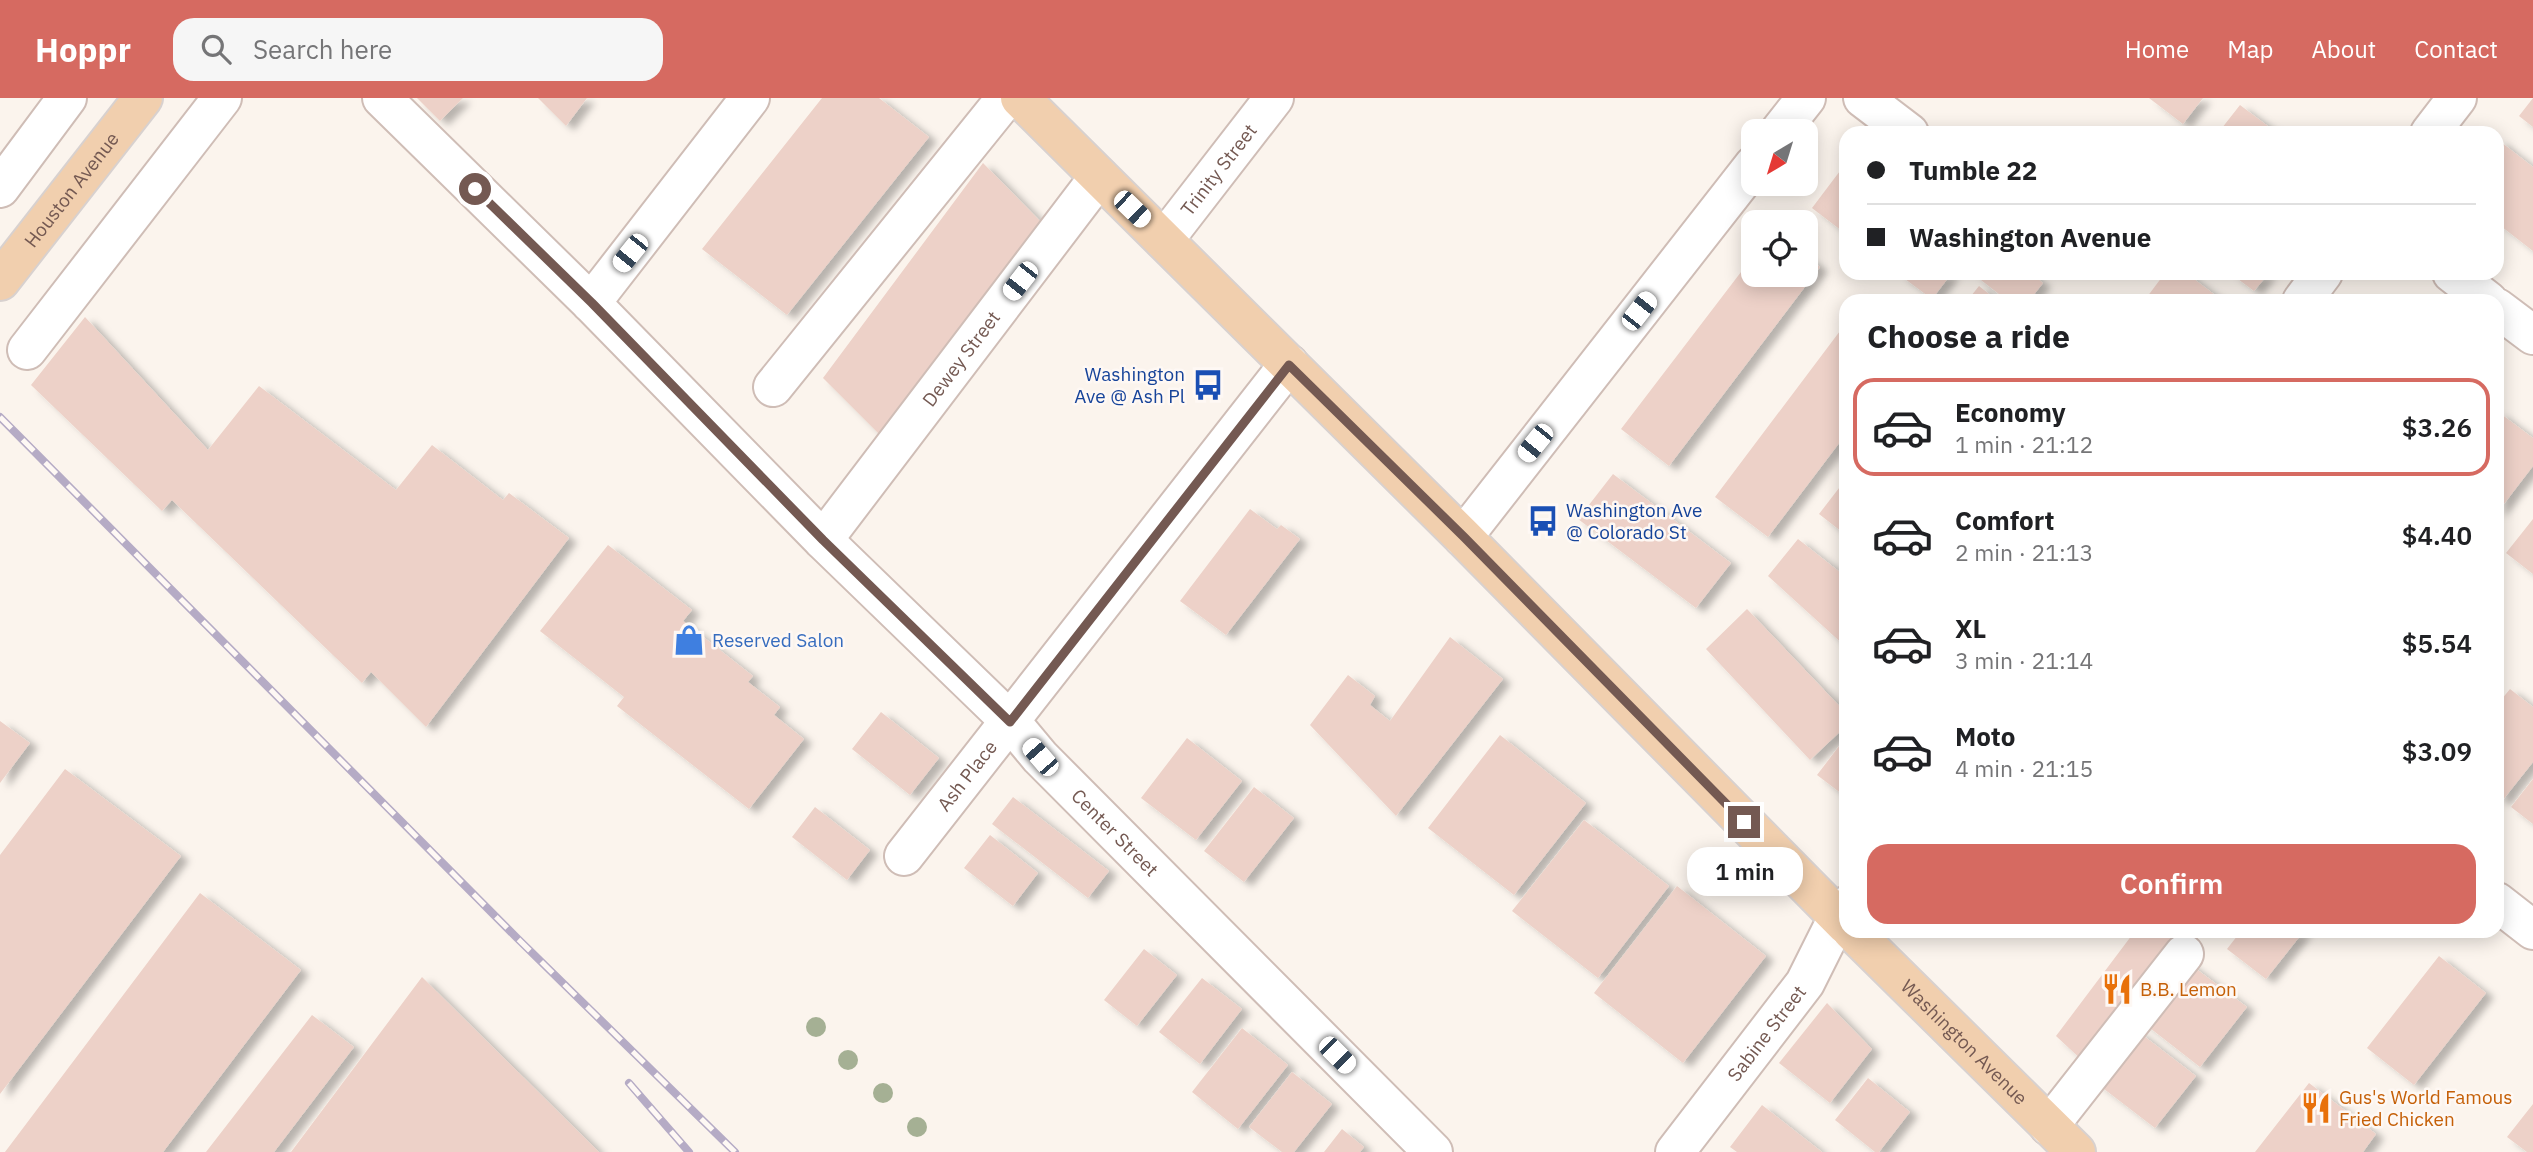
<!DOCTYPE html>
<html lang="en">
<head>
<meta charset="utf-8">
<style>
  body { margin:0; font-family:"IBM Plex Sans",sans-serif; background:#f6f6f6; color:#202124; height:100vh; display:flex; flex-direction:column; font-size:26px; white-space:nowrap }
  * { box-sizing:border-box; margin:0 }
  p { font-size:23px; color:#757577 }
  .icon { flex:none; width:38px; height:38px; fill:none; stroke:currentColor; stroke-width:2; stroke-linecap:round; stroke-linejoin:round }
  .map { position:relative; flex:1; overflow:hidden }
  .details { position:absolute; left:1839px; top:196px; width:665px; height:644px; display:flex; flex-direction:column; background:#fff; border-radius:21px; box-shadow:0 4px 18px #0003 }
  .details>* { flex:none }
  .top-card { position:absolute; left:1839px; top:28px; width:665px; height:154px; border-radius:21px; box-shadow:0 4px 18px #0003; display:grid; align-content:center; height:154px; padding:0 28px; background:#fff }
  .needle { width:46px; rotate:218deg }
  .fabs { position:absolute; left:1741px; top:21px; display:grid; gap:14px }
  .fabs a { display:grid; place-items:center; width:77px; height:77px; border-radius:14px; background:#fff; box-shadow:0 4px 18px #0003; font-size:35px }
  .end { position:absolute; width:32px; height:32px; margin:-16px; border:9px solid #745952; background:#fff; box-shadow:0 0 0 4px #fff }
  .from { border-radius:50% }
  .bubble { position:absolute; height:49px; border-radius:21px; background:#fff; box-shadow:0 4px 18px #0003; font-size:23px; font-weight:600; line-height:49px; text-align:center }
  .car { position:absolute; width:21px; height:42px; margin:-21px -10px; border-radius:9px; box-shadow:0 0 5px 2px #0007; background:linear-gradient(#fff 24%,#345 0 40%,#fff 0 76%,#345 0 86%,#fff 0) }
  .top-card b { display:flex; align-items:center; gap:24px; height:66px; font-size:26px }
  .top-card b+b { border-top:2px solid #e0e0e0 }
  .top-card i { width:18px; height:18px; background:#202124 }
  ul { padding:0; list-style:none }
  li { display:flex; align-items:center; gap:21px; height:98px; margin:0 14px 10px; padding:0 14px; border:4px solid transparent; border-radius:21px }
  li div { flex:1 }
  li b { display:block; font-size:26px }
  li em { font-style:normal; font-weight:600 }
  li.on { border-color:#d66a61 }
  li>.icon { width:63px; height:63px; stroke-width:1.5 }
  h2 { padding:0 28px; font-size:32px; line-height:84px }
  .primary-button { display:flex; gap:14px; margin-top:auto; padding:14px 28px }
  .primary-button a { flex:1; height:80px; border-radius:21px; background:#d66a61; color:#fff; font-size:28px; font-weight:600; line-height:80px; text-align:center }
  header { display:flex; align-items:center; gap:42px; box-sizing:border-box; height:98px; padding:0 35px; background:#d66a61; color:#fff }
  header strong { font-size:33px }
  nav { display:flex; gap:38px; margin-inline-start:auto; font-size:24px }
  .search { width:490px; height:63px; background:#f6f6f6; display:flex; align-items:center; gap:18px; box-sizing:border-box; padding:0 24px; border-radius:21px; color:#757577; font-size:26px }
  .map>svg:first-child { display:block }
  .building { fill:#edd1c8; filter:url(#shadow) }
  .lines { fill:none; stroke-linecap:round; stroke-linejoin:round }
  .minor-casing { stroke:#cfbdb6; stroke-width:42 }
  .major-casing { stroke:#d8d1cf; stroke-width:42 }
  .minor { stroke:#fff; stroke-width:38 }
  .major { stroke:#f1cfae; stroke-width:38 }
  .rail-casing { stroke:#b5abc5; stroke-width:8 }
  .rail { stroke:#fef8f4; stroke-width:5; stroke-dasharray:16; stroke-linecap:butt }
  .tree { fill:#a5b094 }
  .route { stroke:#745952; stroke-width:9 }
  .labels { text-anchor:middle; stroke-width:5; stroke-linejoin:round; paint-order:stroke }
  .street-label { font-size:19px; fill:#745952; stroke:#fef8f4 }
  .transit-label { font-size:19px; fill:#164399; stroke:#fef8f4; text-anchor:end }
  .shop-label { font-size:19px; fill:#366cbe; stroke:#fef8f4; text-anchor:start }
  .food-label { font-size:19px; fill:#c56008; stroke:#fef8f4; text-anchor:start }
</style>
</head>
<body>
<header>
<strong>Hoppr</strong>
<div class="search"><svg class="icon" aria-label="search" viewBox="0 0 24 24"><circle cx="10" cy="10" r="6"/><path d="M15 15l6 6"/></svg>Search here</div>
<nav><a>Home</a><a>Map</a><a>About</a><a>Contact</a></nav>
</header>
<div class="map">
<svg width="2533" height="1054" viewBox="0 0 2533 1054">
  <defs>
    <filter id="shadow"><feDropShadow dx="8" dy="4.5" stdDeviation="3.5" flood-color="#0004"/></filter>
  </defs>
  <rect width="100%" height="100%" fill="#fbf4ed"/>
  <path class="building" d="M417 0H463L440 23Z
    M538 0H587L566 28Z
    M822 0H879L929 39 787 217 702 151Z
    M2149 0H2203L2183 26Z
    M2533 0V29L2519 18Z
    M2240 7 2277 35H2218Z
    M2497 41 2533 69V153L2497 125Z
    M983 65 1048 131 885 342 823 280Z
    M1846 65V136L1812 110Z
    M1754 157V177H1806V158L1820 169 1669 368 1621 331Z
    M1897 175H1952L1932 201Z
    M1972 175H2030L2043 185 2029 203H2008Z
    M2165 175H2186L2223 203H2144Z
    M2230 175H2269L2254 193Z
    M1979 188 1998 203H1967Z
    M85 219 208 352 259 288 396 392 432 347 503 402 509 395 569 440 426 629 371 574 362 585 172 402 162 413 31 287Z
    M1846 225V336L1768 439 1715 399Z
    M2497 313 2533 340V368L2497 415Z
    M1613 376 1731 465 1696 510 1578 421Z
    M1846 381V437L1819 416Z
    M1250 411 1277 431 1281 427 1300 441 1226 537 1180 503Z
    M2533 421V476L2506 455Z
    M1798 441 1846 479V549L1768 478Z
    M608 447 692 512 683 523 753 578 748 584 780 609 774 617 804 641 749 711 617 608 624 599 540 533Z
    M1747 511 1846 615V628L1810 662 1706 551Z
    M1450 539 1503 581 1396 718 1310 627 1348 577 1375 598 1370 607 1390 623Z
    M2510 591 2533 609V664L2502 703 2497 699V607Z
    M881 614 939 660 910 697 852 651Z
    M0 623 30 645 0 685Z
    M1500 637 1586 705 1514 797 1428 730Z
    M1846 639V699L1817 677Z
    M1187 640 1242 683 1196 742 1141 700Z
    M65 671 181 758 0 996V757Z
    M2533 681V726L2511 709Z
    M1254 689 1294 720 1244 784 1204 753Z
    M1013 699 1109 773 1088 800 992 726Z
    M815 709 870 752 847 782 792 739Z
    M1584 722 1669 788 1598 880 1512 813Z
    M990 737 1038 775 1013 808 964 770Z
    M1677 788 1766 858 1683 965 1594 895Z
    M200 795 301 872 163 1054H5Z
    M2135 833H2165L2179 844 2084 964 2056 938Z
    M2241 833H2304L2266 881 2227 851Z
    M1144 851 1177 877 1137 928 1104 902Z
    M2439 858 2486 895 2414 987 2367 950Z
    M2187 864 2247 909 2200 969 2141 923Z
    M422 879 599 1054H291Z
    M1202 880 1242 911 1200 966 1159 934Z
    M1827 905 1872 951 1830 1005 1779 965Z
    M312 917 354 949 274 1054H206Z
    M1242 930 1288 967 1238 1031 1192 994Z
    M2136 932 2196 978 2155 1030 2095 984Z
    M1292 974 1332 1006 1294 1054H1282L1249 1029Z
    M1868 980 1910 1014 1879 1054H1875L1835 1022Z
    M2309 985 2376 1036 2363 1054H2255Z
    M2533 1006V1054H2527L2507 1039Z
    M1762 1007 1822 1054H1737L1730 1049Z
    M1342 1031 1364 1049 1360 1054H1324Z"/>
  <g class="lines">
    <defs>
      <g id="minor">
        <path id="s1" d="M382 0 591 205 823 442 1010 623 1040 659 1433 1054"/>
        <path d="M1863 0 1909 35"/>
        <path d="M1780 33 1806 0"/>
        <path d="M2430 35 2457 0"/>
        <path d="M0 90 67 0"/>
        <path id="s2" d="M1164 142 1274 0"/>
        <path d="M2452 175 2488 203"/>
        <path d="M2302 203 2323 175"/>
        <path d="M591 205 750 0"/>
        <path d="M2497 210 2533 237"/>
        <path d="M27 252 222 0"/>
        <path d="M773 289 1006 0"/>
        <path d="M1463 439 1754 67"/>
        <path id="s3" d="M823 442 1099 79"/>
        <path id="s4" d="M904 758 1289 266"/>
        <path d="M2497 804 2533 832"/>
        <path d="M2049 1028 2184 856"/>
        <path id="s5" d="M1675 1054 1805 885 1838 819 1846 808"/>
      </g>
      <g id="major">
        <path d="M1020 0 1463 439 1846 827"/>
        <path id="s6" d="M0 183 143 0"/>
        <path id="s7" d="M1852 833 2076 1054"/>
      </g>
    </defs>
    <use href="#minor" class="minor-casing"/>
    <use href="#major" class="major-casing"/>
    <use href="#minor" class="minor"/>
    <use href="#major" class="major"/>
    <defs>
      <path id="rail" d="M0 319 516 839 735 1054
        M629 985 689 1054"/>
    </defs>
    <use href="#rail" class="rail-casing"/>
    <use href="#rail" class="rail"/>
  </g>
  <g class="tree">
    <circle cx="816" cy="929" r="10"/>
    <circle cx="848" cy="962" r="10"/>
    <circle cx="883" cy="995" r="10"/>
    <circle cx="917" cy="1029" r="10"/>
  </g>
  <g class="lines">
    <path class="route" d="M475 91 592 205 823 442 1010 624 1289 267 1464 439 1744 724"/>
  </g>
  <defs>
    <symbol id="bus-bare" viewBox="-9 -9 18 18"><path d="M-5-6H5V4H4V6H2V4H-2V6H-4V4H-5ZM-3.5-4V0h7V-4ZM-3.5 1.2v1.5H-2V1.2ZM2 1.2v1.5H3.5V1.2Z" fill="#1a4fb4" stroke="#fef8f4" stroke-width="2.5" paint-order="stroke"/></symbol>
    <symbol id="shop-bare" viewBox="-9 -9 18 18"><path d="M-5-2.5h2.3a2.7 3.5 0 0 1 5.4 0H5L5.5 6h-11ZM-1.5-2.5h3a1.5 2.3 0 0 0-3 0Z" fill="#3f7fe0" stroke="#fef8f4" stroke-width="2.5" paint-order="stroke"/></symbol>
    <symbol id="restaurant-bare" viewBox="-9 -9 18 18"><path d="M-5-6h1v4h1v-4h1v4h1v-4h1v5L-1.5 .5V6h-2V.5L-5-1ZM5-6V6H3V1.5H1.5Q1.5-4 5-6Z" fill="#e8710a" stroke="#fef8f4" stroke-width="2.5" paint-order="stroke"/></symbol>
  </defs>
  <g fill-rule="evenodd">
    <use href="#bus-bare" x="1186" y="265" width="44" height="44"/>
    <use href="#bus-bare" x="1521" y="401" width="44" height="44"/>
    <use href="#shop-bare" x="667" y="520" width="44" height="44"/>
    <use href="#restaurant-bare" x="2095" y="869" width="44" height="44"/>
    <use href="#restaurant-bare" x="2294" y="988" width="44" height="44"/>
  </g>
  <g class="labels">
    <g class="street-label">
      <text dy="7" stroke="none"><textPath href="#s2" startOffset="89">Trinity Street</textPath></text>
      <text dy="7" stroke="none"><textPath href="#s6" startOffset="116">Houston Avenue</textPath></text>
      <text dy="7" stroke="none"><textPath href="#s3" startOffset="228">Dewey Street</textPath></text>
      <text dy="7" stroke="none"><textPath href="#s4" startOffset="102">Ash Place</textPath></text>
      <text dy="7" stroke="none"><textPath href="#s1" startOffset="1038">Center Street</textPath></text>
      <text dy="7" stroke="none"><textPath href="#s5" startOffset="150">Sabine Street</textPath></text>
      <text dy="7" stroke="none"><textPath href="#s7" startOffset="158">Washington Avenue</textPath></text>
    </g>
    <g class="transit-label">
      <text x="1185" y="283">Washington<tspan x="1185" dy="22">Ave @ Ash Pl</tspan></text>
      <text x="1566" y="419" text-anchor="start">Washington Ave<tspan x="1566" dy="22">@ Colorado St</tspan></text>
    </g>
    <g class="shop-label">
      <text x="712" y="549">Reserved Salon</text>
    </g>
    <g class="food-label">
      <text x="2140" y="898">B.B. Lemon</text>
      <text x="2339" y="1006">Gus's World Famous<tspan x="2339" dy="22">Fried Chicken</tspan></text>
    </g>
  </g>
</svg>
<div class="fabs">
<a><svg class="needle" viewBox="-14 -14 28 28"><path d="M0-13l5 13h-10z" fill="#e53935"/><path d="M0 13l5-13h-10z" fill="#757577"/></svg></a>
<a><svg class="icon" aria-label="locate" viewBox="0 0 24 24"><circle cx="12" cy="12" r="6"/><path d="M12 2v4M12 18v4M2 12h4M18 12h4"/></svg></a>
</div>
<i class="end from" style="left:475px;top:91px"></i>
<i class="end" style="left:1744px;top:724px"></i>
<div class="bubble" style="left:1687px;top:749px;width:116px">1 min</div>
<i class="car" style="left:1132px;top:111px;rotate:134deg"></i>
<i class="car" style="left:630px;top:155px;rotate:219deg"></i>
<i class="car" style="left:1020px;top:183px;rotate:218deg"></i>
<i class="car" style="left:1639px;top:213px;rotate:38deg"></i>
<i class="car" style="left:1535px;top:345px;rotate:219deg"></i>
<i class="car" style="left:1040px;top:659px;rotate:319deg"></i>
<i class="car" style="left:1337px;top:957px;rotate:135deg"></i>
<div class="top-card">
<b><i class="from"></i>Tumble 22</b>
<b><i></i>Washington Avenue</b>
</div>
<section class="details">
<h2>Choose a ride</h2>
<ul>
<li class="on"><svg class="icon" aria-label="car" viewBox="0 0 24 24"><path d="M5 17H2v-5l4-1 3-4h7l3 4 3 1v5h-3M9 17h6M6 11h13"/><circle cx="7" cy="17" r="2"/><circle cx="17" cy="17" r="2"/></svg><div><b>Economy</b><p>1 min · 21:12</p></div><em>$3.26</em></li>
<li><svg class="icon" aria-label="car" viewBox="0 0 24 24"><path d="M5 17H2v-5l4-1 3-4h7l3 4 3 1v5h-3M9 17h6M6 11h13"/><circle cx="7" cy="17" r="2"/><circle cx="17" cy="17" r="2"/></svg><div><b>Comfort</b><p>2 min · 21:13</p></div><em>$4.40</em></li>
<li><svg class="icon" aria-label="car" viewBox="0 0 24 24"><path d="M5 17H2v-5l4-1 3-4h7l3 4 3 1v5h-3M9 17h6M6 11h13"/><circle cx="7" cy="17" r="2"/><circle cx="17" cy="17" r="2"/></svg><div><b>XL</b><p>3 min · 21:14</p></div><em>$5.54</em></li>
<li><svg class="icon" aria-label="car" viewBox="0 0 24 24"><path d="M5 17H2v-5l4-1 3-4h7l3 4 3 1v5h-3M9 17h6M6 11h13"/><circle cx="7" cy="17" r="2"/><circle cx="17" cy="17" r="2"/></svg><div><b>Moto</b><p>4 min · 21:15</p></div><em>$3.09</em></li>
</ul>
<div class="primary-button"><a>Confirm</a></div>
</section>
</div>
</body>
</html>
